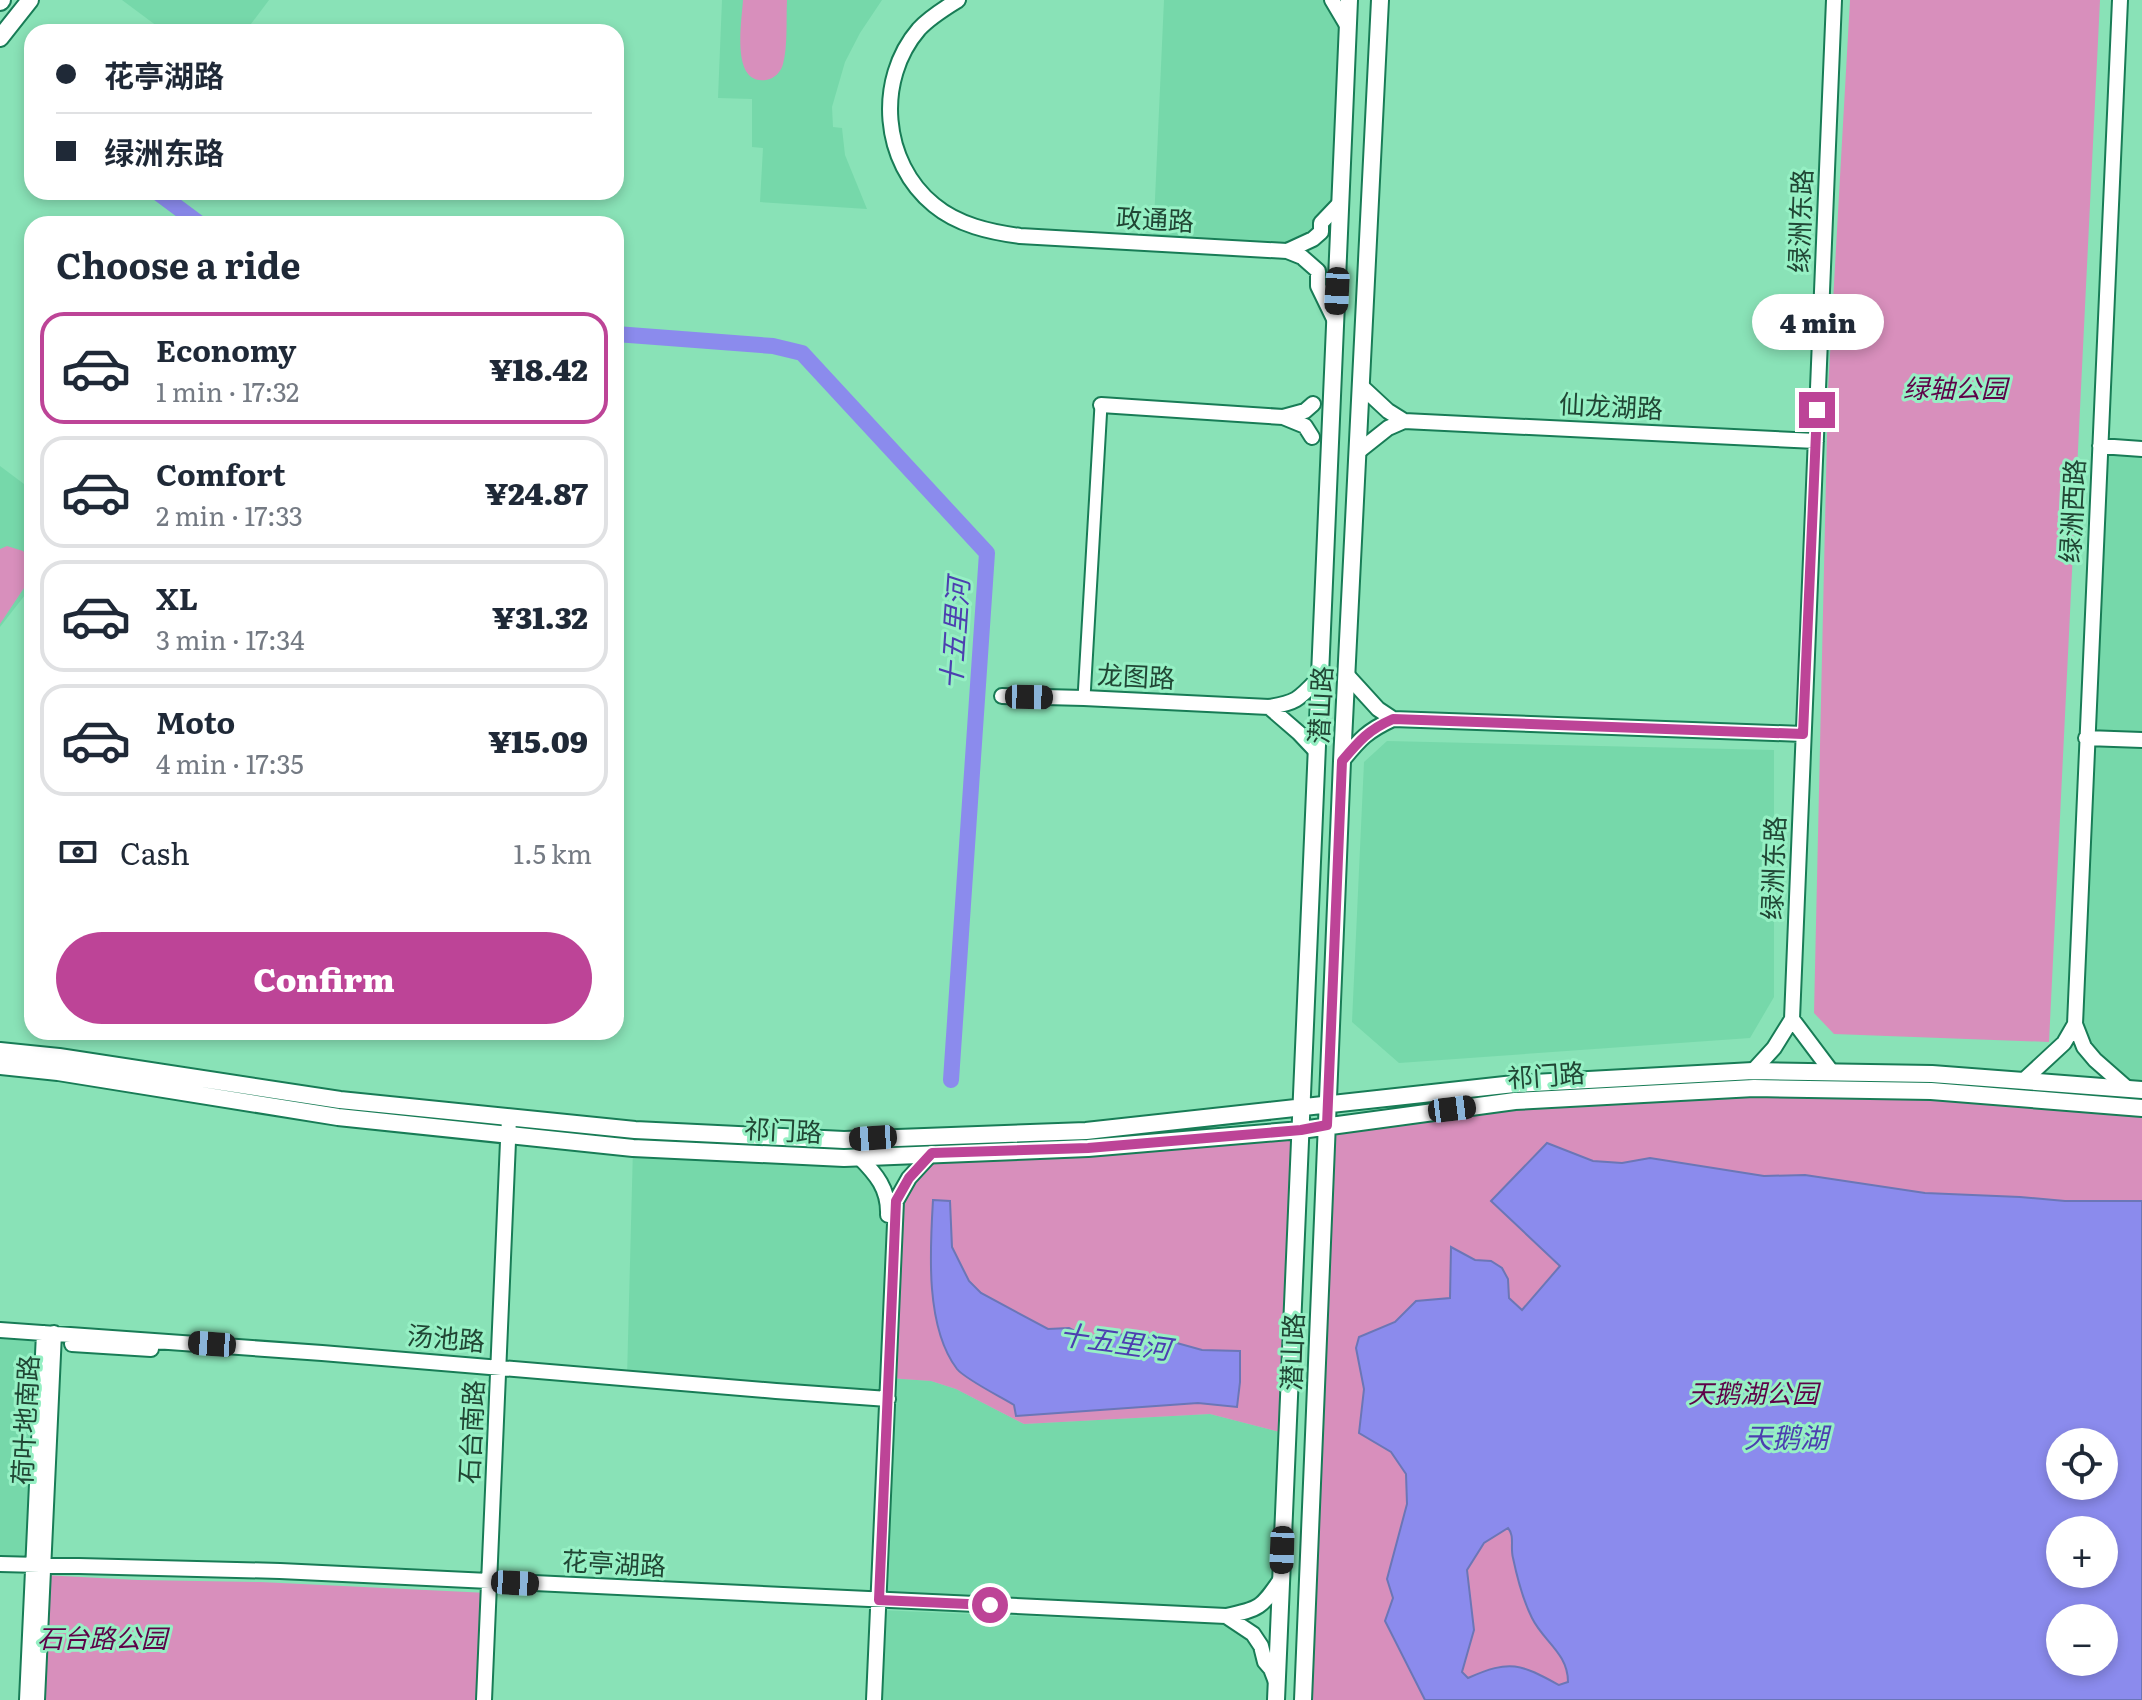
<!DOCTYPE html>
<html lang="en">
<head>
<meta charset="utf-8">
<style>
  body { margin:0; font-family:Literata,"Noto Sans SC",serif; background:#f2f2f3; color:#1f2937; height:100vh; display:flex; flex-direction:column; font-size:30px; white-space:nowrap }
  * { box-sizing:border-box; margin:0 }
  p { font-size:26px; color:#747a83 }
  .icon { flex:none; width:44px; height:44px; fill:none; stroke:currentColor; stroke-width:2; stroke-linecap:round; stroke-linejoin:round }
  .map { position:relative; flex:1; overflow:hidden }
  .drawer { position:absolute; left:24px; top:216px; width:600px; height:824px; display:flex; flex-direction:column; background:#fff; border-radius:24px; box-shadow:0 4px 12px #0003 }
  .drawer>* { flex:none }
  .top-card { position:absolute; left:24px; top:24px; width:600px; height:176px; border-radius:24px; box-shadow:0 4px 12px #0003; display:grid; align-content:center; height:176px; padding:0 32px; background:#fff }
  .tools { position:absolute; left:2046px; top:1428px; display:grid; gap:16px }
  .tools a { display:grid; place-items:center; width:72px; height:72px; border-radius:50%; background:#fff; box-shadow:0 4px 12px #0003; font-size:40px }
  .end { position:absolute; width:36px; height:36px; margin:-18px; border:10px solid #bd4497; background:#fff; box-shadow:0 0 0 4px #fff }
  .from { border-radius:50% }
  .bubble { position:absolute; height:56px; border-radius:28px; background:#fff; box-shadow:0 4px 12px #0003; font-size:26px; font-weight:800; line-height:56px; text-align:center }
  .car { position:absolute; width:24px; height:48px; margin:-24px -12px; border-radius:10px; box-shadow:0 0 6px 2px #0007; background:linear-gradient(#222 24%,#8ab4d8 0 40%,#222 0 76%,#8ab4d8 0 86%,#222 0) }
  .top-card b { display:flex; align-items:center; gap:28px; height:76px; font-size:30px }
  .top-card b+b { border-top:2px solid #e0e1e3 }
  .top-card i { width:20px; height:20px; background:#1f2937 }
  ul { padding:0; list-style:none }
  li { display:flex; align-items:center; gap:24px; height:112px; margin:0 16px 12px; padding:0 16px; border:4px solid #e0e1e3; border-radius:24px }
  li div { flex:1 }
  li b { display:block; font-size:30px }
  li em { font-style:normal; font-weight:800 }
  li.selected { border-color:#bd4497 }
  li>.icon { width:72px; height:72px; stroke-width:1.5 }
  h2 { padding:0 32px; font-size:36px; line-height:96px }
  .pay { display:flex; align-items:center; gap:20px; height:88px; padding:0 32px; font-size:30px }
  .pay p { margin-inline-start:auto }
  .button { display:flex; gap:16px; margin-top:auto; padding:16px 32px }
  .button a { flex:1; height:92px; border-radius:48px; background:#bd4497; color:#fff; font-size:32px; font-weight:800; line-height:92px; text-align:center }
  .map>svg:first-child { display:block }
  .built { fill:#76d8aa }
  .green { fill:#d88fbc; fill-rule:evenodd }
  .water { fill:#8b8bed; stroke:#6b76b6; stroke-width:2; fill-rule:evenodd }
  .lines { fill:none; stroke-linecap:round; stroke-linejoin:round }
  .river { stroke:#8b8bed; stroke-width:16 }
  .minor-casing { stroke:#187c56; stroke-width:15 }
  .tertiary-casing { stroke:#187c56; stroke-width:18 }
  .primary-casing { stroke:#187c56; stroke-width:20 }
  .trunk-casing { stroke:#187c56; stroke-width:22 }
  .minor { stroke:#fff; stroke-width:11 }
  .tertiary { stroke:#fff; stroke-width:14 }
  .primary { stroke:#fff; stroke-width:16 }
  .trunk { stroke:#fff; stroke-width:18 }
  .route { stroke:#bd4497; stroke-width:10 }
  .labels { text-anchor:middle; stroke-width:6; stroke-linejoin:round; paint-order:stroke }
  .street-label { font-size:26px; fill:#204634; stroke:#96f0c4 }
  .park-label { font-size:26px; font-style:italic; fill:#5e0248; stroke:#96f0c4 }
  .water-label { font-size:28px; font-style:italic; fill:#4c3fb0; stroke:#96f0c4 }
</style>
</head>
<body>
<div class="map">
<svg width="2142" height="1700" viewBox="0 0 2142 1700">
  <rect width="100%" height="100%" fill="#89e2b7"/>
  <path class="built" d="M122 0H269L245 32H165Z
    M722 0H882L860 33 845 62 832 107 833 127 842 128 845 155 867 209 760 202 763 148 752 147V99L718 98Z
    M1164 0H1332L1348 27 1341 202 1321 223 1287 251 1153 243Z
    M2100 446 2142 449V1090L2095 1060 2075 1024Z
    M0 466 32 490V586L0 627Z
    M1387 741 1774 750V997L1750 1038 1399 1063 1352 1022 1364 762Z
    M633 1148 859 1157 889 1208 880 1398 627 1378Z
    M0 1339 43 1342 33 1564H0Z
    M888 1378 931 1381 956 1389 1024 1424 1210 1414 1287 1434 1281 1579 1253 1611 879 1600Z
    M878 1610 1234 1625 1253 1634 1276 1700H874Z"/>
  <path class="green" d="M743 0H787C786 19 788 46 783 64 781 72 774 79 766 80 730 85 742 21 743 0Z
    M1850 0H2100L2049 1042 1834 1034 1814 1013 1828 390Z
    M7 546 23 551 32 561V576L0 624V549Z
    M1767 1087 2142 1113V1700H1303L1327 1125 1515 1101ZM2060 1442H2104V1486H2060ZM2060 1530H2104V1574H2060ZM2060 1618H2104V1662H2060Z
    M1301 1130 1287 1434 1210 1414 1024 1424 956 1389 931 1381 888 1378 896 1201 932 1153Z
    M43 1575 138 1580 260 1582 488 1593 484 1700H37Z"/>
  <path class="water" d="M1547 1143 1593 1161 1622 1163 1650 1158 1764 1176 1805 1175 1925 1193 2020 1197 2065 1201H2142V1700H1425L1385 1621 1393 1598 1387 1579 1407 1504 1406 1474 1391 1452 1359 1433 1364 1389 1356 1348 1359 1337 1395 1322 1416 1301 1450 1298 1451 1247 1475 1260 1491 1261 1502 1268 1508 1279 1509 1298 1522 1310 1560 1266 1491 1201ZM2104 1442V1486H2060V1442ZM1508 1528C1515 1536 1510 1547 1513 1558 1517 1577 1523 1600 1532 1618 1543 1641 1568 1653 1568 1682L1559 1685C1520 1664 1511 1659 1468 1678L1462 1672 1474 1630 1467 1570 1484 1543ZM2060 1530H2104V1574H2060ZM2060 1618H2104V1662H2060Z
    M933 1200 950 1201 952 1247 969 1281 981 1293 1048 1329 1069 1328 1087 1337 1141 1333 1202 1350 1240 1351V1382L1237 1407 1198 1403 1016 1416 1014 1405C1001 1397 965 1379 957 1369 925 1327 930 1250 933 1200Z"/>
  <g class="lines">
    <path class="river" d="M157 192 200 224
      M616 334 773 346 802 353 987 553 951 1080"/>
    <defs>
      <path id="minor" d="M1084 698 1101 405"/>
      <path id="tertiary" d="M958 0C945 8 930 17 919 29 875 80 882 163 934 205 958 225 990 232 1020 236L1287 251
        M1332 0 1348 27
        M1335 321 1318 286V271L1302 257 1287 251 1313 239 1321 232V223L1341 202
        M1101 405 1283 417
        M1404 421 1816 441
        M1312 437 1305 426 1283 417 1305 411 1313 404
        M2100 446 2142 449
        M1359 451 1388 428 1404 421 1388 411 1360 385
        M1002 696 1084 698 1269 707
        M1393 719 1803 734
        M2086 738 2142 740
        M1316 751 1299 733 1269 707C1296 703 1299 699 1318 679
        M1342 761C1360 739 1367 731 1393 719L1378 709 1347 675
        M1792 1019 1834 0
        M2075 1024 2120 0
        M1753 1071 1774 1048 1792 1019 1831 1071
        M2023 1081 2064 1043 2075 1024 2084 1047 2095 1060 2128 1089
        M859 1157C876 1174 889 1189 888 1215
        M0 1330 322 1353 776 1391 888 1399
        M72 1344 151 1349
        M0 1564 280 1571 1226 1616C1260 1609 1261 1608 1281 1579
        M1226 1616 1253 1634 1261 1646 1265 1662 1271 1669 1276 1682
        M27 1700 44 1333
        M37 1700 54 1333
        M484 1700 509 1118
        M874 1700 896 1201 909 1178 932 1153"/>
      <path id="primary" d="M0 38 30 0
        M0 1051 59 1057 340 1100 635 1130 844 1140 1086 1131 1514 1084 1753 1071 1932 1074 2142 1090
        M0 1066 58 1072 338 1117 633 1148 844 1158 1088 1148 1301 1130 1515 1101 1754 1088 1931 1091 2142 1108
        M1276 1700 1349 0
        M1303 1700 1342 761 1380 0"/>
      <path id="trunk" d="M0 1 1 0"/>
    </defs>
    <use href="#minor" class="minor-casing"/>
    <use href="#tertiary" class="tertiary-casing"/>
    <use href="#primary" class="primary-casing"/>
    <use href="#trunk" class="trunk-casing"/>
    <use href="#minor" class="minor"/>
    <use href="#tertiary" class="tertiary"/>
    <use href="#primary" class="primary"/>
    <use href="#trunk" class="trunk"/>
  </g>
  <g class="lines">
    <path class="route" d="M990 1605 879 1600 896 1201 909 1178 932 1153 1088 1148 1301 1130 1327 1125 1342 761C1359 741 1368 730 1393 719L1803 734 1817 410"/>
  </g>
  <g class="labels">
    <g class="street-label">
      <text transform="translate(1155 220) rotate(3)" y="9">政通路</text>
      <text transform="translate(1801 221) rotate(-88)" y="9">绿洲东路</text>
      <text transform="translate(1611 407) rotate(3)" y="9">仙龙湖路</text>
      <text transform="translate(2073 511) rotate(-87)" y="9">绿洲西路</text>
      <text transform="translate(1136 677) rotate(3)" y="9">龙图路</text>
      <text transform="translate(1321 705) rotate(-87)" y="9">潜山路</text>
      <text transform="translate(1774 868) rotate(-88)" y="9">绿洲东路</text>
      <text transform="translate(1546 1076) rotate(-4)" y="9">祁门路</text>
      <text transform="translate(783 1131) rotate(3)" y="9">祁门路</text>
      <text transform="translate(446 1339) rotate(5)" y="9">汤池路</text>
      <text transform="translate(1293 1352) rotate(-88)" y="9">潜山路</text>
      <text transform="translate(26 1420) rotate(-87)" y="9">荷叶地南路</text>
      <text transform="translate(472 1432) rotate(-87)" y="9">石台南路</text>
      <text transform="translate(614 1564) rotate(3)" y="9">花亭湖路</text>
    </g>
    <g class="park-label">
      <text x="1955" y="398">绿轴公园</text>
      <text x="1753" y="1403">天鹅湖公园</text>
      <text x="102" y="1648">石台路公园</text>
    </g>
    <g class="water-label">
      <text transform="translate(955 634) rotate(-86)" y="10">十五里河</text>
      <text transform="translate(1115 1342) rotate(8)" y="10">十五里河</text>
      <text x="1786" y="1448">天鹅湖</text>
    </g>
  </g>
</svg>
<div class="tools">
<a><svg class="icon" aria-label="locate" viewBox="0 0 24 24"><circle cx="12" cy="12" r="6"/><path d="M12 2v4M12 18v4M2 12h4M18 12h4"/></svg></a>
<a>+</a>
<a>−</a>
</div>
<i class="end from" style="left:990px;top:1605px"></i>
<i class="end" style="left:1817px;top:410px"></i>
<div class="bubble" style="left:1752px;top:294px;width:132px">4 min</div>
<i class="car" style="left:1337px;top:291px;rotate:183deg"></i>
<i class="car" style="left:1029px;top:697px;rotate:91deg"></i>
<i class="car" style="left:1452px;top:1109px;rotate:83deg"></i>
<i class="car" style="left:873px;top:1138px;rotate:266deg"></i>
<i class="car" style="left:212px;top:1344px;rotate:274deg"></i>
<i class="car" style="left:1282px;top:1550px;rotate:182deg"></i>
<i class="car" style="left:515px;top:1583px;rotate:93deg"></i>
<div class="top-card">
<b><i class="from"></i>花亭湖路</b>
<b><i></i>绿洲东路</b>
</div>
<section class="drawer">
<h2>Choose a ride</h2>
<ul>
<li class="selected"><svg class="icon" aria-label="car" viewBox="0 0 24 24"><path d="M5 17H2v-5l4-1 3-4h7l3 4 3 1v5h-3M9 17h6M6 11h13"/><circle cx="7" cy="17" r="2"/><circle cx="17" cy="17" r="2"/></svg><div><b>Economy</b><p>1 min · 17:32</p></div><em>¥18.42</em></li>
<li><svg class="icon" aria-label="car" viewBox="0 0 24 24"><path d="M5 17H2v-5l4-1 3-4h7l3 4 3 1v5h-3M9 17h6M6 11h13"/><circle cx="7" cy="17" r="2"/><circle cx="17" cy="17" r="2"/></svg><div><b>Comfort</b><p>2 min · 17:33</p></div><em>¥24.87</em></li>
<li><svg class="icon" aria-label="car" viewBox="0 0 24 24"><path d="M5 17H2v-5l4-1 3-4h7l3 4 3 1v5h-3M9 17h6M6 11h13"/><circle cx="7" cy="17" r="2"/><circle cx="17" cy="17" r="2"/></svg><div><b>XL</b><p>3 min · 17:34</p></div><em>¥31.32</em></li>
<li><svg class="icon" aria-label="car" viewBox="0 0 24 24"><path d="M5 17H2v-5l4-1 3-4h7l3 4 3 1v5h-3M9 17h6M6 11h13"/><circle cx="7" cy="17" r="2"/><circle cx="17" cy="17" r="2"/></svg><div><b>Moto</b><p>4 min · 17:35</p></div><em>¥15.09</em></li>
</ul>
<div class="pay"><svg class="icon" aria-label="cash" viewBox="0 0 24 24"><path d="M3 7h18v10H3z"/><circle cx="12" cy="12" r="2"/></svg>Cash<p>1.5 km</p></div>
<div class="button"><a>Confirm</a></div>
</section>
</div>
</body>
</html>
